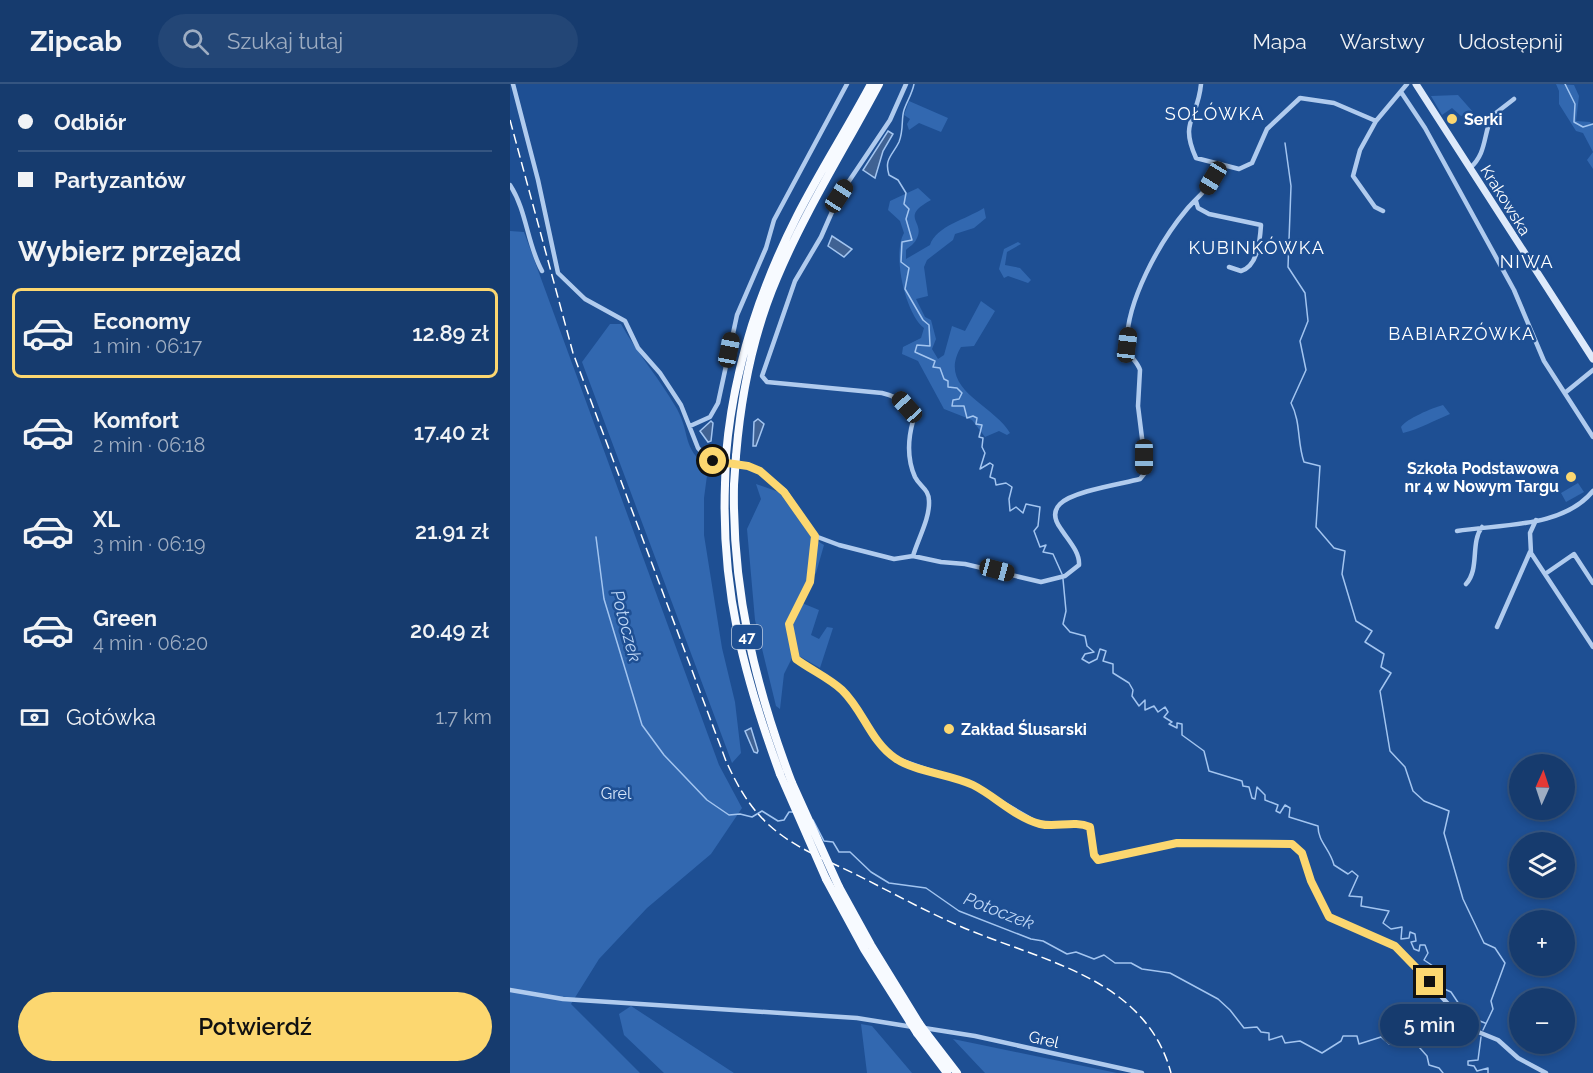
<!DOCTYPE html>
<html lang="pl">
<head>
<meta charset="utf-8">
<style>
  body { margin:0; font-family:Raleway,sans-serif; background:#234676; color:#f1f3f6; height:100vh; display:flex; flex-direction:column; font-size:22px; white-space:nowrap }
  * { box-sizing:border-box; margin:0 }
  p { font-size:20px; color:#9eadc2 }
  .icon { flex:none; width:33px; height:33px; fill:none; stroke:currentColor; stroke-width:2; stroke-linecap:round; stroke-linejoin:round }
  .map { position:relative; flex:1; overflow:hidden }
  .details { display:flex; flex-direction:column; background:#163b6e; width:510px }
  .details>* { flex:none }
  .banner { display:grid; align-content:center; height:132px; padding:0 18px; background:#163b6e }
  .needle { width:39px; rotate:3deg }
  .buttons { position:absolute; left:999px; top:670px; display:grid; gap:12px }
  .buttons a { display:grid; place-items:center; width:66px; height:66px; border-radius:50%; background:#163b6e; box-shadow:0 3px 9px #0003,0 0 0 2px #355581; font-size:30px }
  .end { position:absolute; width:27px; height:27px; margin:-14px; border:8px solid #fcd770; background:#111; box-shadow:0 0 0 3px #111 }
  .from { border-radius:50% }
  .bubble { position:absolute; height:42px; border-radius:21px; background:#163b6e; box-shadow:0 3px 9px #0003,0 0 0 2px #355581; font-size:20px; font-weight:600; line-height:42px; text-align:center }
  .car { position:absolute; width:18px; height:36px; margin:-18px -9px; border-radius:8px; box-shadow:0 0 4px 2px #0007; background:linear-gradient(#222 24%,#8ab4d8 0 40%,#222 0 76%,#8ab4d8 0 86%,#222 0) }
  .banner b { display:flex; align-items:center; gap:21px; height:57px; font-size:22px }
  .banner b+b { border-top:2px solid #355581 }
  .banner i { width:15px; height:15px; background:#f1f3f6 }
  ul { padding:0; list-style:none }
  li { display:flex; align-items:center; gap:18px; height:90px; margin:0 12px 9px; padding:0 6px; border:3px solid transparent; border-radius:9px }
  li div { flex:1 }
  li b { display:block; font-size:22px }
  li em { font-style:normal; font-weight:600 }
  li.current { border-color:#fcd770 }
  li>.icon { width:54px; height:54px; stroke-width:1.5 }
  h2 { padding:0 18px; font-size:27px; line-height:72px }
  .pay { display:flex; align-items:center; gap:15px; height:66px; padding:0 18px; font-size:22px }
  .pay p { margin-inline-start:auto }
  .action { display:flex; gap:12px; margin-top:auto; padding:12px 18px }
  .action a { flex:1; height:69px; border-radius:36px; background:#fcd770; color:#111; font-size:24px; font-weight:600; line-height:69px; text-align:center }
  header { display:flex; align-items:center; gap:36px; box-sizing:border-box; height:84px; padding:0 30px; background:#163b6e; border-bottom:2px solid #355581 }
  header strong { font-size:28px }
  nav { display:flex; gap:33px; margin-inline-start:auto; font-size:21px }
  .search { width:420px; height:54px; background:#234676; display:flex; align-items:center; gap:15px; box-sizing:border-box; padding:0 21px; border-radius:33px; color:#9eadc2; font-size:22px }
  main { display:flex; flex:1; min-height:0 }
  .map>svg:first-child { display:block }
  .green { fill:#3268b0 }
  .water { fill:#406293; stroke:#a3c5f0; stroke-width:1.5 }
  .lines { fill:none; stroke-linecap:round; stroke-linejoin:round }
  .stream { stroke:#a3c5f0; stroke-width:1.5 }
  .street { stroke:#b0cbee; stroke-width:4.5 }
  .secondary { stroke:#dde9fa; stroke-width:7 }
  .primary { stroke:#f7faff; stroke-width:8 }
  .rail { stroke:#fff; stroke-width:1.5; stroke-dasharray:10 4.5; stroke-linecap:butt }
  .primary-bridge { stroke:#f7faff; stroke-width:8 }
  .route { stroke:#fcd770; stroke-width:8 }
  .poi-dot { fill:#fcd770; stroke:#1e4f93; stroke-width:2 }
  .labels { text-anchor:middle; stroke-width:5; stroke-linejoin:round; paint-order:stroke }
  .shield { fill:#1e4f93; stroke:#bccadf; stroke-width:1.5 }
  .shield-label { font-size:15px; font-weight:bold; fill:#fff }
  .poi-label { font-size:16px; font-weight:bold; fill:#fff; stroke:#1e4f93; text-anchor:start }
  .street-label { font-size:16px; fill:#fff; stroke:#1e4f93 }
  .park-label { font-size:16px; fill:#d6e6fa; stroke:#1e4f93 }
  .neighbourhood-label { font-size:18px; letter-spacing:1.5px; fill:#fff; stroke:#1e4f93 }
  .water-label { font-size:18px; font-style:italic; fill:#bcd5f5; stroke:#1e4f93 }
</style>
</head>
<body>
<header>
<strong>Zipcab</strong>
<div class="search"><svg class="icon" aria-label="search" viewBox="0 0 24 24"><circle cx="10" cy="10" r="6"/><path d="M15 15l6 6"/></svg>Szukaj tutaj</div>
<nav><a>Mapa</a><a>Warstwy</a><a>Udostępnij</a></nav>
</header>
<main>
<section class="details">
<div class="banner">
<b><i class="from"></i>Odbiór</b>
<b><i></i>Partyzantów</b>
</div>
<h2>Wybierz przejazd</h2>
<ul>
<li class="current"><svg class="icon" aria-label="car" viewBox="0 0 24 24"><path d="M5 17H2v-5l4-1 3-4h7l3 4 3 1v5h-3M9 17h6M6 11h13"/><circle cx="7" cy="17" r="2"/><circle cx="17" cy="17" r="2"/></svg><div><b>Economy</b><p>1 min · 06:17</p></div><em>12.89 zł</em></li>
<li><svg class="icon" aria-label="car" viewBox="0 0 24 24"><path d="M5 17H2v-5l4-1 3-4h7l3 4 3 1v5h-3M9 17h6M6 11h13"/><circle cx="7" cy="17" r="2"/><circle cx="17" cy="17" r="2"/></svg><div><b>Komfort</b><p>2 min · 06:18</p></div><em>17.40 zł</em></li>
<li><svg class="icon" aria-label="car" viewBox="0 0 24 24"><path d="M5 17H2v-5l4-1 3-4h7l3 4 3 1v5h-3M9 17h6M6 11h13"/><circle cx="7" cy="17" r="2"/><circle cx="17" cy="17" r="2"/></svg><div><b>XL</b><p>3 min · 06:19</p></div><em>21.91 zł</em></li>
<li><svg class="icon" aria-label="car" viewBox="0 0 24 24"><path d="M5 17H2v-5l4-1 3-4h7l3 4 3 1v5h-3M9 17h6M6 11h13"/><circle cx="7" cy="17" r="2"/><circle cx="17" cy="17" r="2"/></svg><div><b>Green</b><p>4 min · 06:20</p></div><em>20.49 zł</em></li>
</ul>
<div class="pay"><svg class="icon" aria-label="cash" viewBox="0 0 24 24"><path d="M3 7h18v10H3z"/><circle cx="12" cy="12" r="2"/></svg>Gotówka<p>1.7 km</p></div>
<div class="action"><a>Potwierdź</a></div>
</section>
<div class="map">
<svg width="1083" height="989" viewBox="0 0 1083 989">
  <rect width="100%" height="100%" fill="#1e4f93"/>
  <path class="green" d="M1046 0 1064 1 1069 12 1066 37 1080 38 1083 41V85L1077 76 1083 68 1073 49 1066 47 1049 20V7Z
    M948 11 963 28 951 32 942 24 932 31 921 12Z
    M399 17 438 34 431 48 409 39 399 46 397 40 400 35 394 31Z
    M408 104 421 116C388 134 417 137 406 156 404 160 399 163 396 166V175L420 161C426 142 457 135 474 124L476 134 464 144 445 150 443 156 417 176 414 183 418 212 406 215 415 233 421 236 426 255 422 265 428 275 434 271 442 242 455 247 471 217 485 227 464 262 451 263C426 305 483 320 500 349L497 351 489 347 475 353 462 336 434 325 408 277 392 270 393 263 411 254 414 244C395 229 382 170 394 149L390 137 378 126 380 117Z
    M0 147 14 148 209 681 232 724 201 770 137 824 89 875 61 920 130 989H0Z
    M508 158 511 160 497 168 495 181 510 184 521 196 518 199 498 192 494 194 489 185 494 165Z
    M100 240H111C127 269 150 295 167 325 181 351 171 362 198 384L194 414V451L212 564 225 618 231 669 222 679 72 278Z
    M933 321 940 330C925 336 910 345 893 349L891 343C896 335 922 324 933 321Z
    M1068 399 1074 408 1056 418 1051 409Z
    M246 400 269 408 301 453 314 461 306 489 287 517 309 526 301 551 309 555 317 543 323 544 310 584 291 573 282 574 274 590 270 625 266 622 245 536 237 445 251 415Z
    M121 922 224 989H154L114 951 109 930Z
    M351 940 362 942 402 989H357Z
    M443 955 607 989H475Z"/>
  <path class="water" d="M378 47 383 50 373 67 365 94 353 86Z
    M322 152 342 165 334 173 318 162Z
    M248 335 254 340 246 362H243L244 338Z
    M201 337 203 339 201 357 198 358 190 347Z
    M241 644 248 667 247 669 244 668 235 647Z"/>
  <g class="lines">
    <path class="stream" d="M404 0C402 10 397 17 394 26 391 35 394 45 389 58 382 72 374 75 379 91L388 96 396 109 394 120 399 125 396 135 402 156 392 158 391 178 399 184 395 205 413 236 419 241 420 262 407 261 405 268 425 277 423 283 430 284 434 295 438 297V303L447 304 452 309 449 315 443 316 442 322H454L457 334 463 332 467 334 466 340 472 341 469 353 473 354 472 363 475 369 470 385 480 379 483 381 480 393 485 395 486 401 496 399 502 403 499 415 500 427 506 423 513 429 516 420 530 423 528 442 524 447 530 463 536 461 533 468 543 470 552 490
      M1055 0 1065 20 1064 38 1073 43 1083 40
      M775 59 781 102 778 183 795 209 798 237 790 257 796 286 781 319C791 338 787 358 794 378L810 382 806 443 824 464 835 467 832 490 846 537 862 547 855 558 874 570 871 583 881 589 870 607 880 667 895 683 903 707 914 717 939 727 934 749 953 815 974 859 985 864 995 879 981 917 983 925 973 946
      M86 453 94 515 132 641 154 671 197 716 219 731 230 730 242 733 252 727 268 737 274 736 279 728H283
      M553 495 556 527 553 540 560 548 575 552 577 562 584 568 575 570 572 575 579 579 587 575 590 565 596 567 593 577 603 580V589L619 599 623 606 622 612 629 622 635 616V626L644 622 648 628 655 623 658 628 654 633 662 638 659 640 667 644V639L672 640V651L694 667 699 687 732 697 733 702 739 703 742 714 745 715 747 703 755 711V716L768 721 766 727 770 729 775 721 780 724 779 733 808 742C808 758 820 765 824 781L838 790 842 787 848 792 839 812 852 813 851 822 879 827 873 839 881 845 892 843 891 855 899 854 900 848 905 850 906 857 901 858 904 865 909 867 910 861H915L918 869 914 876 926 884 930 903 941 908 957 932 975 939
      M303 736 314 757 323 758 329 768H340L361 788 379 799 416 804 449 827 521 855 533 857 557 870 566 868 584 875 594 871 605 879H621L632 885 660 889 708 915 720 926 734 944 747 943 751 948 759 949V956L772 952 775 959 790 957 812 969 831 957 833 952H847L849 960 871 953 879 960 909 963 917 972 919 981 929 984 933 989
      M971 953 968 976 958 977V981L964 982 967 987 978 984V989"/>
    <path class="street" d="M3 0 28 96 48 189 75 215 115 237 128 264 150 289 171 321 188 364 196 373 206 378 238 382 250 387 275 407 305 452 329 461 384 475 403 472 431 478 455 480 531 498 555 492 569 481C570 468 558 456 551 445 545 437 542 428 550 420 563 407 611 400 630 395L634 390 633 362 628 322 630 286C627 276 618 273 617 262 615 219 650 157 677 125 689 111 706 100 707 80
      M396 0 380 36 329 112 311 153 285 197 252 292 257 298 372 309C392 314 395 319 403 337 398 355 397 375 405 393 410 403 419 405 419 417 420 434 408 455 403 472
      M691 0C688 35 669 37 686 74L729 85 742 79 757 45 790 14 824 19 866 37 897 0
      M891 8 915 44 1004 206 1034 277 1083 353
      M866 37 850 66 843 92 865 123 873 127
      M960 84C977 69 973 51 982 32L1004 15
      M0 101C17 127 17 160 32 187
      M686 117 688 124 699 130 751 141C750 156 748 182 731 187L719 183
      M1056 308 1083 286
      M180 342 200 333 208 319 227 231 256 164 264 136 337 0
      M1026 436 1020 449 1021 469 1083 563
      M947 447C991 440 1053 444 1083 407
      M305 452 300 498 279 540 286 575C301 586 320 594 332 607 352 627 362 656 384 674L462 701 531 741 573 740 580 743 584 771 588 776 667 759 782 760 792 769 801 797 820 833 885 862 961 945 988 956 1008 974 1036 989
      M1035 490 1064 470 1083 499
      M956 500C970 485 960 459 972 443
      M987 543 1020 468
      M0 906 53 915 347 934 403 943
      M414 944 465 952 632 989"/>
    <path class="secondary" d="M906 0 1083 275"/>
    <path class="primary" d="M216 371C223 287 249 207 287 132 310 87 337 45 361 0
      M226 372C231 311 243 250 267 194 295 127 335 64 369 0
      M215 400C211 506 234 592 270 690
      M224 401C222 506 245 602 282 699
      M316 795 354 865 400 938
      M329 803 361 861 409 939
      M407 949 437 989
      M417 950 447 989"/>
    <path class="rail" d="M0 36 63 269 216 677C227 701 239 723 259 741 283 763 316 776 345 790 383 809 420 830 459 846 537 878 636 896 661 989"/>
    <path class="primary-bridge" d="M215 400 216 371
      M224 401 226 372
      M270 690 316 795
      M282 699 329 803
      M400 938 407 949
      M409 939 417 950"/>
  </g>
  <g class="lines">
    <path class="route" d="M203 377 238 382 250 387 274 408 305 452 300 498 279 540 286 575C301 586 319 594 332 606 353 626 361 658 385 674 405 688 440 690 463 701 485 712 506 734 530 740 546 744 564 736 580 743L584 771 588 776 667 759 782 760 792 769 801 797 819 833 885 862 920 898"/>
  </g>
  <g class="poi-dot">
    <circle cx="942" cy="35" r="6"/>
    <circle cx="1061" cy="393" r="6"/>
    <circle cx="439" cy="645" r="6"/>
  </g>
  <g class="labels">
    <rect class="shield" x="222" y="541" width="30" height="24" rx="4.5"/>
    <g class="shield-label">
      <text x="237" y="558">47</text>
    </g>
    <g class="poi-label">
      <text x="954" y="41">Serki</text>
      <text x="1049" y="390" text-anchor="end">Szkoła Podstawowa<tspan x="1049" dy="18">nr 4 w Nowym Targu</tspan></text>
      <text x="451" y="651">Zakład Ślusarski</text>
    </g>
    <g class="street-label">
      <text transform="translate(996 116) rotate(58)" y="6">Krakowska</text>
      <text transform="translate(534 955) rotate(13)" y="6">Grel</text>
    </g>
    <g class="park-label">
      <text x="106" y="715">Grel</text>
    </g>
    <g class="neighbourhood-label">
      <text x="705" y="36">SOŁÓWKA</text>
      <text x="747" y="170">KUBINKÓWKA</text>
      <text x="1017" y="184">NIWA</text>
      <text x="952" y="256">BABIARZÓWKA</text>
    </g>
    <g class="water-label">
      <text transform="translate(116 542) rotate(75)" y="6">Potoczek</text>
      <text transform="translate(489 827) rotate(21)" y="6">Potoczek</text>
    </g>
  </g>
</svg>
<div class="buttons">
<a><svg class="needle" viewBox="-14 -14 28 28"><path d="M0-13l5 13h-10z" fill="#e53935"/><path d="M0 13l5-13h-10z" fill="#9eadc2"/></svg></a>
<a><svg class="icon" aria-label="layers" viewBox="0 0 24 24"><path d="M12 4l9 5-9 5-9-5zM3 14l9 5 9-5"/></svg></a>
<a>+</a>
<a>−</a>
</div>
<i class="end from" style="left:203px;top:377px"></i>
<i class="end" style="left:920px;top:898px"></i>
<div class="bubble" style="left:870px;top:920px;width:99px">5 min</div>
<i class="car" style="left:703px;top:94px;rotate:211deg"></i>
<i class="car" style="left:329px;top:112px;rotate:33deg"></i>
<i class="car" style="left:617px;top:261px;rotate:7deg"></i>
<i class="car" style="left:219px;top:266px;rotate:11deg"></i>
<i class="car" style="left:397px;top:323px;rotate:318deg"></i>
<i class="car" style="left:634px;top:373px;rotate:180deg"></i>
<i class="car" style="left:487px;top:486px;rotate:105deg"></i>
</div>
</main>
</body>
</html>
